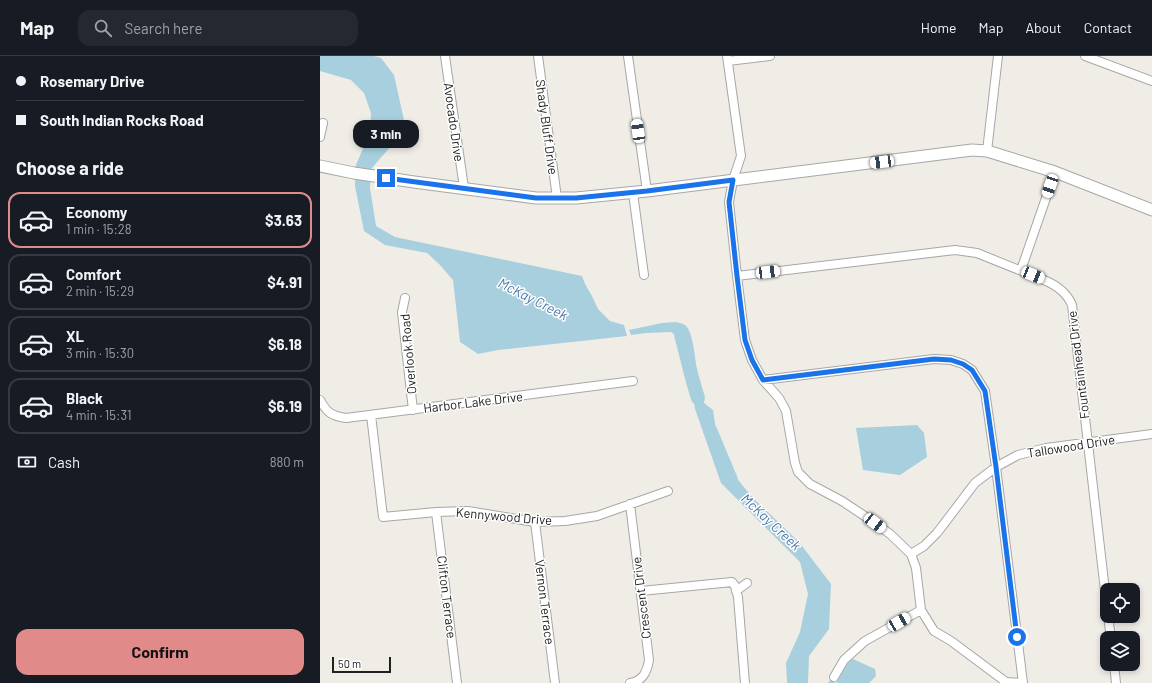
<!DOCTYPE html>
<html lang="en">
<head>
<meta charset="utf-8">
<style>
  body { margin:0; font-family:Barlow,sans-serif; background:#242831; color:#f1f3f6; height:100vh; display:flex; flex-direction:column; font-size:15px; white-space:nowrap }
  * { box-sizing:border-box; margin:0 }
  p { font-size:13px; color:#9ea1a6 }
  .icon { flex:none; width:22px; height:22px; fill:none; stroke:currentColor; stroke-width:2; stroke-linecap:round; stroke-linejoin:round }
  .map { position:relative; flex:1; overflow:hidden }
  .sheet { display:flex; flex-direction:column; background:#171b24; width:320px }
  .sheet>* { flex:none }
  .banner { display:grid; align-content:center; height:88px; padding:0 16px; background:#171b24 }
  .controls { position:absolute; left:780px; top:527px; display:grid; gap:8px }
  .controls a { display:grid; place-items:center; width:40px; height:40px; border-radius:8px; background:#171b24; box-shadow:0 2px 6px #0003; font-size:20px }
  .scale { position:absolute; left:12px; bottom:10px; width:59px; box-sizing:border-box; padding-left:4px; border:2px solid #202020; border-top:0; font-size:11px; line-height:14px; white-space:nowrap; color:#202020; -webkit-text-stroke:3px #fff; paint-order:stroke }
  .end { position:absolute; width:18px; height:18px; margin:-9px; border:5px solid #1a73e8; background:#fff; box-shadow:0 0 0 2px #fff }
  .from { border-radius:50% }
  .bubble { position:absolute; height:28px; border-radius:12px; background:#171b24; box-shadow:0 2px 6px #0003; font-size:13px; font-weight:700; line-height:28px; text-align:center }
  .car { position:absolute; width:12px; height:24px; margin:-12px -6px; border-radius:5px; box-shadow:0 0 3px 1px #0007; background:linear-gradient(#fff 24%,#345 0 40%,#fff 0 76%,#345 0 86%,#fff 0) }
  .banner b { display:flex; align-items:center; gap:14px; height:38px; font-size:15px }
  .banner b+b { border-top:1px solid #363941 }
  .banner i { width:10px; height:10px; background:#f1f3f6 }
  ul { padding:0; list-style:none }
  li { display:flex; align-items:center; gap:12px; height:56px; margin:0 8px 6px; padding:0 8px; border:2px solid #363941; border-radius:12px }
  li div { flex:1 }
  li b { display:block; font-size:15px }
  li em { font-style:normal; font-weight:700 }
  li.on { border-color:#e08b8a }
  li>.icon { width:36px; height:36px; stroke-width:1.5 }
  h2 { padding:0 16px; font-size:18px; line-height:48px }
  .pay { display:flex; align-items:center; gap:10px; height:44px; padding:0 16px; font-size:15px }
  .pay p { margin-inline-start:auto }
  .action { display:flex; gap:8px; margin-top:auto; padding:8px 16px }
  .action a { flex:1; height:46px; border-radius:12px; background:#e08b8a; color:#111; font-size:16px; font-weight:700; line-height:46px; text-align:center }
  header { display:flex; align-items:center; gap:24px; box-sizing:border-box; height:56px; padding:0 20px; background:#171b24; border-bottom:1px solid #363941 }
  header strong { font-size:19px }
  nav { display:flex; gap:22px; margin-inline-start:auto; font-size:14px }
  .search { width:280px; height:36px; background:#242831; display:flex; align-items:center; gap:10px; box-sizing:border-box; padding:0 14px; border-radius:12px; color:#9ea1a6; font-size:15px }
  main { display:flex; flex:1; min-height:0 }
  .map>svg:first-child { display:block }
  .water { fill:#a8cfdd }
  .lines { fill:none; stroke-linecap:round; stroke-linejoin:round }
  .river { stroke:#a8cfdd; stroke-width:14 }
  .minor-casing { stroke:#a7a7a7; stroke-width:10 }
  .tertiary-casing { stroke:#a7a7a7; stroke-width:13 }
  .minor { stroke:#fff; stroke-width:8 }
  .tertiary { stroke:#fff; stroke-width:11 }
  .route { stroke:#1a73e8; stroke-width:5 }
  .labels { text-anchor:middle; stroke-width:3; stroke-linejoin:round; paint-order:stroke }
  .street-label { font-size:13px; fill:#202020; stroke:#fff }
  .water-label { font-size:14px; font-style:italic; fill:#4b76a6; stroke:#fff }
</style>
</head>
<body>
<header>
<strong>Map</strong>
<div class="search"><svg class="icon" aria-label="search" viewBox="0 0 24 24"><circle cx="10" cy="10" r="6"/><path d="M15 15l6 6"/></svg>Search here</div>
<nav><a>Home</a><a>Map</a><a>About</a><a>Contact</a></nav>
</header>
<main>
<section class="sheet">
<div class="banner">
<b><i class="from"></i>Rosemary Drive</b>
<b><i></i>South Indian Rocks Road</b>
</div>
<h2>Choose a ride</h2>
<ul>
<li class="on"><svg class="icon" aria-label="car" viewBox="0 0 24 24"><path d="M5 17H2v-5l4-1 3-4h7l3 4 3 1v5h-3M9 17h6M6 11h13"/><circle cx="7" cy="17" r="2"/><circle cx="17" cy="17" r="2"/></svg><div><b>Economy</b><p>1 min · 15:28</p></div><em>$3.63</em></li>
<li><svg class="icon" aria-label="car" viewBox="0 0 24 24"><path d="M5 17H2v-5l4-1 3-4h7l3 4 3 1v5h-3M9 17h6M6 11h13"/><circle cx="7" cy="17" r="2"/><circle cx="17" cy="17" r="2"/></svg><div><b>Comfort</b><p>2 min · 15:29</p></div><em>$4.91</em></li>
<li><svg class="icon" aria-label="car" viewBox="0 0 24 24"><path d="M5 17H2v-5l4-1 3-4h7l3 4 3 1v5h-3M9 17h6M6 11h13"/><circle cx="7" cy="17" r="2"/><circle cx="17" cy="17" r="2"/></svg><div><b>XL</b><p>3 min · 15:30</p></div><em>$6.18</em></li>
<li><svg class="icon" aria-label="car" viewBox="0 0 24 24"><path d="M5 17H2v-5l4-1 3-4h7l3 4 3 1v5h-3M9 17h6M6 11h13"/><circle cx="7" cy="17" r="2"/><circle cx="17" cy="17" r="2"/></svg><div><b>Black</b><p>4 min · 15:31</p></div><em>$6.19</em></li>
</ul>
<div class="pay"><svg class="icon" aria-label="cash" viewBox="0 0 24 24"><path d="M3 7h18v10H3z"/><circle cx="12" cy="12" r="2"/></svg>Cash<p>880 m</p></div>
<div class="action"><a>Confirm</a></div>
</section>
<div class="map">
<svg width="832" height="627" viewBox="0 0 832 627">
  <rect width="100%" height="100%" fill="#f0ede7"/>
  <path class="water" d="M0 0H54L61 2 74 19 84 64 72 89 51 113 50 132 56 170 75 181 262 220 265 228 272 240 278 253 290 265 304 269 307 280 178 294 158 298 140 286 133 224 119 208 107 197 65 189 44 175 35 130 36 109 50 76 51 57 44 37 31 24 0 15Z
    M356 266C360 267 365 268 367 271 375 280 378 329 379 343L393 354 400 402 433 442 479 486 511 528 509 573 489 600 488 627H467L466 607 480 576 488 538 480 506 401 427 375 353 370 310 363 285 351 276 326 277 311 279 309 274 342 267Z
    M597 369 604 377 607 401 580 419 543 414 536 372Z
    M533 603 555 613 556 620 549 627H508L510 624 516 627 528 607Z"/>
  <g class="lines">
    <path class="river" d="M361 279C367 300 371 321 378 342
      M390 374 411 424"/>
    <defs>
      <path id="minor" d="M125 0 144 132
        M218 0 237 142
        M308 0 327 135
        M407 0 421 100 413 124 409 146 417 220 425 284 432 304 443 324 459 342 466 355 475 407 478 416 490 428 522 445 555 467 570 478 591 498 596 512 601 554 614 575 631 585 686 626 702 627
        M765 0 832 25
        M408 5 450 0
        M0 81 3 67
        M667 95 678 0
        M313 137 324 219
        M701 214 735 116
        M417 220 635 194 657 197 724 224C736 229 747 237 752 249L787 552
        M85 242 82 256 93 354
        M443 324 614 303 631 304 643 308 652 314 665 335 676 411 703 627
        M0 344C7 357 12 360 26 362L313 325
        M51 359 63 461 116 456 148 455 215 466 245 465 277 460 348 435
        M116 456 137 627
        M215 466 235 627
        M591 498 604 490 617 477 655 427 676 411 698 399 726 392 832 378
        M321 535 412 526 415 530 418 541 425 627
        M416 535 427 527
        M788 560 791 582
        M794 608 796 627
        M514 621 524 604 545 585 601 554
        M310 627C323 625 327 616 329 604L310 448"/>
      <path id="tertiary" d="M0 110 34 117 94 126 216 142H256L327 135 652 94 667 95 735 116 832 154"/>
    </defs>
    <use href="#minor" class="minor-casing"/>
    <use href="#tertiary" class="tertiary-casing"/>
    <use href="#minor" class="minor"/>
    <use href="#tertiary" class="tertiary"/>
  </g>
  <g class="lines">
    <path class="route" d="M66 122 216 142H256L327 135 413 124 409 146 417 220 425 284 432 304 443 324 614 303 631 304 643 308 652 314 665 335 676 411 697 581"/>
  </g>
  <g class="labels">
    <g class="street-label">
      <text transform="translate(134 66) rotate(82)" y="5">Avocado Drive</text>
      <text transform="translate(227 71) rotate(82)" y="5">Shady Bluff Drive</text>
      <text transform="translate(88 298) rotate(-95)" y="5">Overlook Road</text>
      <text transform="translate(758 309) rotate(-97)" y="5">Fountainhead Drive</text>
      <text transform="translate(153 346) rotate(-7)" y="5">Harbor Lake Drive</text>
      <text transform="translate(751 390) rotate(-9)" y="5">Tallowood Drive</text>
      <text transform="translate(184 460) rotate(5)" y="5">Kennywood Drive</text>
      <text transform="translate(127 541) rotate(83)" y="5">Clifton Terrace</text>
      <text transform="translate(321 542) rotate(-97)" y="5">Crescent Drive</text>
      <text transform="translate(225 546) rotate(83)" y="5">Vernon Terrace</text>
    </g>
    <g class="water-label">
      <text transform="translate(213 243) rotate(27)" y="5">McKay Creek</text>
      <text transform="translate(451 466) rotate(43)" y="5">McKay Creek</text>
    </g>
  </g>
</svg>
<div class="controls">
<a><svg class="icon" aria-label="locate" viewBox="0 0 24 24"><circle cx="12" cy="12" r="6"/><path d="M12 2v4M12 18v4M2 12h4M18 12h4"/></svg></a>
<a><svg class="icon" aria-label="layers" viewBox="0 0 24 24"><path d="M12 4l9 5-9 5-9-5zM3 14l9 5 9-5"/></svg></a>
</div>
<div class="scale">50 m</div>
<i class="end from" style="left:697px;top:581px"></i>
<i class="end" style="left:66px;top:122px"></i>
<div class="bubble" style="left:33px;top:64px;width:66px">3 min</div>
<i class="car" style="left:318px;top:75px;rotate:352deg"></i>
<i class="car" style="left:562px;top:106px;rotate:263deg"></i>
<i class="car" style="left:730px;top:130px;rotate:199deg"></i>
<i class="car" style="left:448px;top:216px;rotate:83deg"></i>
<i class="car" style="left:713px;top:219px;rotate:112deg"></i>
<i class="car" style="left:555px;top:467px;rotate:127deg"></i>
<i class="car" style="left:579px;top:566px;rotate:60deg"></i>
</div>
</main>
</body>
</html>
